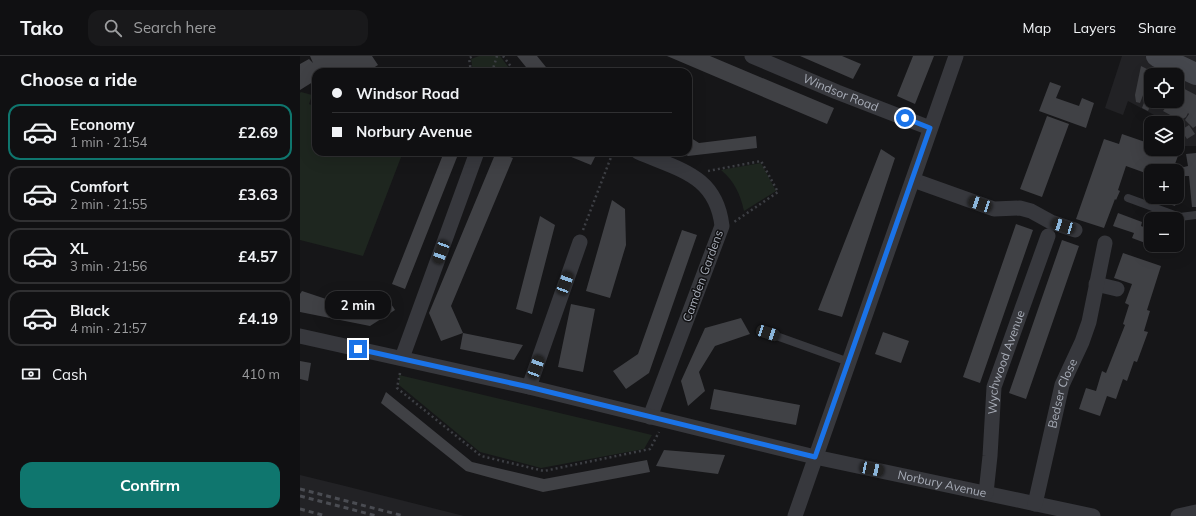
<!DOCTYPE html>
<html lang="en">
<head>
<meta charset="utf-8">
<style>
  body { margin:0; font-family:Mulish,sans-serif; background:#19191b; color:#f1f3f6; height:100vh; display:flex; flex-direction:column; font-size:15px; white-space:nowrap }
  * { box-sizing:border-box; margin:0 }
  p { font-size:13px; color:#9c9d9f }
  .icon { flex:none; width:22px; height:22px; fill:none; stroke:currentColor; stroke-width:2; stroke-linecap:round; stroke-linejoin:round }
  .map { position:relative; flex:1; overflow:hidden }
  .drawer { display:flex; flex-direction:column; background:#101012; width:300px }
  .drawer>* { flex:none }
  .banner { position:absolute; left:12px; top:12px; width:380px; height:88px; border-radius:12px; box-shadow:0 4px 16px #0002,0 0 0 1px #303032; display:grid; align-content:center; height:88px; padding:0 20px; background:#101012 }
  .controls { position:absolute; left:844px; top:12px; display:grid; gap:8px }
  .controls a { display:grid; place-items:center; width:40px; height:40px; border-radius:8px; background:#101012; box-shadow:0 4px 16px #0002,0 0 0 1px #303032; font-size:20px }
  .end { position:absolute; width:18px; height:18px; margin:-9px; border:5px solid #1a73e8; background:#fff; box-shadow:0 0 0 2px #fff }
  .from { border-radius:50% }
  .bubble { position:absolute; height:28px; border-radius:12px; background:#101012; box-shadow:0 4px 16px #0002,0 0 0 1px #303032; font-size:13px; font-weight:700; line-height:28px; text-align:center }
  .car { position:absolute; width:12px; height:24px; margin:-12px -6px; border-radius:5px; box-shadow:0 0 3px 1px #0007; background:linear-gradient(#222 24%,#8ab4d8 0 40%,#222 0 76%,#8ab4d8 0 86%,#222 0) }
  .banner b { display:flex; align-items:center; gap:14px; height:38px; font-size:15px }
  .banner b+b { border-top:1px solid #303032 }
  .banner i { width:10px; height:10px; background:#f1f3f6 }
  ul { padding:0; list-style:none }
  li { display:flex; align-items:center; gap:12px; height:56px; margin:0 8px 6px; padding:0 12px; border:2px solid #303032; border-radius:12px }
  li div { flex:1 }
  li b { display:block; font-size:15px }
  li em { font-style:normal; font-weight:700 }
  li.on { border-color:#0f766e }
  li>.icon { width:36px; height:36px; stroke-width:1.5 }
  h2 { padding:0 20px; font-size:18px; line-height:48px }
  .pay { display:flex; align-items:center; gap:10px; height:44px; padding:0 20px; font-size:15px }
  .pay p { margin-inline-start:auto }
  .primary-button { display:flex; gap:8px; margin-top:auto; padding:8px 20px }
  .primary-button a { flex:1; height:46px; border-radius:12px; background:#0f766e; color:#fff; font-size:16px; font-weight:700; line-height:46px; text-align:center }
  header { display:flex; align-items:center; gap:24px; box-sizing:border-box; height:56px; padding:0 20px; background:#101012; border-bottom:1px solid #303032 }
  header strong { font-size:19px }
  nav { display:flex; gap:22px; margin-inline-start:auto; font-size:14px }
  .search { width:280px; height:36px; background:#19191b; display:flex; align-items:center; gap:10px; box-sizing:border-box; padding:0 14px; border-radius:12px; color:#9c9d9f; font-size:15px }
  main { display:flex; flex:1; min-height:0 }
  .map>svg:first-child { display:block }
  .built { fill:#222225; fill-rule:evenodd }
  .green { fill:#1e261f }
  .building { fill:#404145 }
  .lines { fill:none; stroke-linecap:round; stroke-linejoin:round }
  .path { stroke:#3d3f44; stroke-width:2.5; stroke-dasharray:2 3; stroke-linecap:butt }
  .lane { stroke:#37383d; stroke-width:8 }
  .street { stroke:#37383d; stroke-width:15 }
  .secondary { stroke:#45474d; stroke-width:22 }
  .rail { stroke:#4a4c52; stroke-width:3; stroke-dasharray:5 4; stroke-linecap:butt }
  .route { stroke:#1a73e8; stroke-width:5 }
  .labels { text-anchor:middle; stroke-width:3; stroke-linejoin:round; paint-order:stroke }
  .street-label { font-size:12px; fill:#a8adb8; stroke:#111113 }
</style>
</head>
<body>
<header>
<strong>Tako</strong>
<div class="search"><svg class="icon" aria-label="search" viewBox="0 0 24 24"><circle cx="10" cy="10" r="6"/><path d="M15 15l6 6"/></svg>Search here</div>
<nav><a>Map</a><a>Layers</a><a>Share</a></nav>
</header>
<main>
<section class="drawer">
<h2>Choose a ride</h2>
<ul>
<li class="on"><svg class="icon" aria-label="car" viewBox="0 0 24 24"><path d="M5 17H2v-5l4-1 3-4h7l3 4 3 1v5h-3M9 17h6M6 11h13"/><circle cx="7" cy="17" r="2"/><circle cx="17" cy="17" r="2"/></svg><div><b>Economy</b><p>1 min · 21:54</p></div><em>£2.69</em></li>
<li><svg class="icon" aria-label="car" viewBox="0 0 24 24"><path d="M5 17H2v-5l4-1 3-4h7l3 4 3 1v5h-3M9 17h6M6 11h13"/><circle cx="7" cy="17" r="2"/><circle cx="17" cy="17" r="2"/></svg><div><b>Comfort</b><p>2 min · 21:55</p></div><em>£3.63</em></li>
<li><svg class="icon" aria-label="car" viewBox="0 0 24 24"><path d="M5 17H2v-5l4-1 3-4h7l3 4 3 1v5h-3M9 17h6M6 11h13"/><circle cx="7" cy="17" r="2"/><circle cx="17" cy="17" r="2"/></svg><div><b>XL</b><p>3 min · 21:56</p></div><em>£4.57</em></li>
<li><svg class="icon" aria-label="car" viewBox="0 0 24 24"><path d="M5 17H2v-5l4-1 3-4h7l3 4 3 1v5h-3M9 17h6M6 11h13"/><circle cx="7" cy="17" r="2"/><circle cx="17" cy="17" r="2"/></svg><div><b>Black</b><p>4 min · 21:57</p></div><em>£4.19</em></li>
</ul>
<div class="pay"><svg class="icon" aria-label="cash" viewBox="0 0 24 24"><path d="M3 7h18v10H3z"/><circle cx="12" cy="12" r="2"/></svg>Cash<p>410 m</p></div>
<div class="primary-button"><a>Confirm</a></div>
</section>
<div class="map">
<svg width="896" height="460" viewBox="0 0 896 460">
  <rect width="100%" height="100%" fill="#161618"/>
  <path class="built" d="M822 0H896V90H883L880 73 877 71V67H869L828 45 823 59 805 52ZM851 19H877V45H851Z
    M0 419 41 429 164 460H0Z"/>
  <path class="green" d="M179 0H200L212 16H173L171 3Z
    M1 36 12 39 9 48 16 51V96H103L63 200 0 184V37Z
    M461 107 476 135 444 155C440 138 435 126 421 114Z
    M99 319 352 379 344 393 241 412 180 396 99 329Z"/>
  <path class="building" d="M10 0H72L78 9 67 16H61L59 12 53 16H16V24L0 34V8L9 3 13 7Z
    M217 0H237L250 16H230Z
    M367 0H410L534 52 527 68Z
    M500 0H542L561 8 553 23Z
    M613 0H634L615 48 597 40Z
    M841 10 859 19H851V45H877V29L896 39V70L893 72 885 64 889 58 888 57 886 61 876 67H871L869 66 872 60 863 55 866 51 863 49 861 53 851 48 848 55 842 52 848 36 845 34 840 47 836 46 835 39Z
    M109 12 120 16H108Z
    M750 26 761 30 756 42 779 50 782 42 794 47 786 72 739 55Z
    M16 36V46L12 45Z
    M747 60 769 68 742 141 720 133Z
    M889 69 895 78 887 83 881 74Z
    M822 78 851 88V93H866L879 97 875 108 884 111 888 110 886 98 896 97V151H892L889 120H884L885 124 881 125 880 122 877 127V115H851V119L826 110 818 134 820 135 816 144 815 143 804 172 776 163 804 83 819 88Z
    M388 80 399 87 456 80 457 92 388 100 381 96H388Z
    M581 93 595 102 542 261 518 254Z
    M144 96H159L105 233 92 228Z
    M196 96 213 102 151 250 163 277 141 285 129 257Z
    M259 96H295L297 97 291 109Z
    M877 128 882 130 875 150 847 141 851 130V141H877Z
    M312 144 325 153 326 189 310 242 286 235Z
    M818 157 842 166 841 170 849 173 851 169V183L848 188 832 182 834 177 813 170Z
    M240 160 255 169 232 258 216 253Z
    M716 168 733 174 680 327 663 321Z
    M382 174 397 179 349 317 326 333 313 315 338 298Z
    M877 177 881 178 877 189Z
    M762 184 779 190 726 343 709 337Z
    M823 197 861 210 847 254 850 255 844 275 848 276 837 306 834 305 827 325 823 323 816 343 807 340 800 360 779 353 786 332 796 335 802 315 806 317 825 269 823 268 829 249 825 247 832 228 814 222Z
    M2 235 53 252 88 243 95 254 70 270 0 256V238Z
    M271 248 295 253 283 316 258 311Z
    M441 262 450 278 415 290 399 316 405 335 388 350 381 325 405 272Z
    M583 276 609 285 601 307 575 298Z
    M163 277 223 289 214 304 160 293Z
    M0 305 11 307 8 325 0 323Z
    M414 333 500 349 496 369 410 353Z
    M86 336 172 406 244 423 347 404 350 416 243 436 166 415 81 347Z
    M364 394 425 399 418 418 356 410Z"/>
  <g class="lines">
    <path class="path" d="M203 0 215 16
      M171 16 169 2 174 0
      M192 16 197 0
      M408 115 461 105 478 136 434 166
      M283 174 313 96
      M100 317 97 332 181 400 244 415 350 393 359 376"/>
    <path class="lane" d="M828 142 880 161 896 159
      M468 277 549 306"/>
    <g class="street">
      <path id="s1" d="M452 0 537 36 630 72"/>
      <path d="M338 96C379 114 416 119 422 170L350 361"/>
      <path d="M613 124 694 153 720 152 731 155 751 166 775 174"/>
      <path d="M796 228 817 233"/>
      <path id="s2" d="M0 280 229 331 515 401 793 460"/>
      <path d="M102 302 177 96"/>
      <path d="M229 331 280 186"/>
      <path id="s3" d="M686 437 690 400 694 331 748 180"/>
      <path id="s4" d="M735 448 762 329 782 286 789 266 805 187"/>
      <path d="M495 460 656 0"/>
      <path d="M878 460 896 456"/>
    </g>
    <path class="secondary" d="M857 0 896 18"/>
    <path class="rail" d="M0 433 104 460
      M0 440 77 460
      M0 453 26 460"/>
  </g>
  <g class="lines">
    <path class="route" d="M58 293 229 331 515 401 630 72 605 62"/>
  </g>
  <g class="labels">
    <g class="street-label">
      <text dy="4" stroke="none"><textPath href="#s1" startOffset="96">Windsor Road</textPath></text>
      <text transform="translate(403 220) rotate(-70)" y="4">Camden Gardens</text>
      <text dy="4" stroke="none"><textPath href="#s3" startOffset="133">Wychwood Avenue</textPath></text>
      <text dy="4" stroke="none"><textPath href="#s4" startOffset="114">Bedser Close</textPath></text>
      <text dy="4" stroke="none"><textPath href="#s2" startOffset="659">Norbury Avenue</textPath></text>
    </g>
  </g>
</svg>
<div class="controls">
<a><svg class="icon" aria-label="locate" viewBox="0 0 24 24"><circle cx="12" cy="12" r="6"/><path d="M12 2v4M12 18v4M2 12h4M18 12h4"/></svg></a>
<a><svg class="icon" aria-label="layers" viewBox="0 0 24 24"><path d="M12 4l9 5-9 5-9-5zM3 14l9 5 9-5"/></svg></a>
<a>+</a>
<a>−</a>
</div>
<i class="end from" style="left:605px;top:62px"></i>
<i class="end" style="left:58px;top:293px"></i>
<div class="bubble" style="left:25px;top:235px;width:66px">2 min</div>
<i class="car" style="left:680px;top:148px;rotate:289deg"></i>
<i class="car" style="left:763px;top:170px;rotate:287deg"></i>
<i class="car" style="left:141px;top:196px;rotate:200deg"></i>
<i class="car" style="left:265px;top:227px;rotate:20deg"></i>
<i class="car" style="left:468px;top:277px;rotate:108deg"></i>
<i class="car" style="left:236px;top:311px;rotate:20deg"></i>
<i class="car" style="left:572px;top:413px;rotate:102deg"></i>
<div class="banner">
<b><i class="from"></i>Windsor Road</b>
<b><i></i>Norbury Avenue</b>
</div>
</div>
</main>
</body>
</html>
